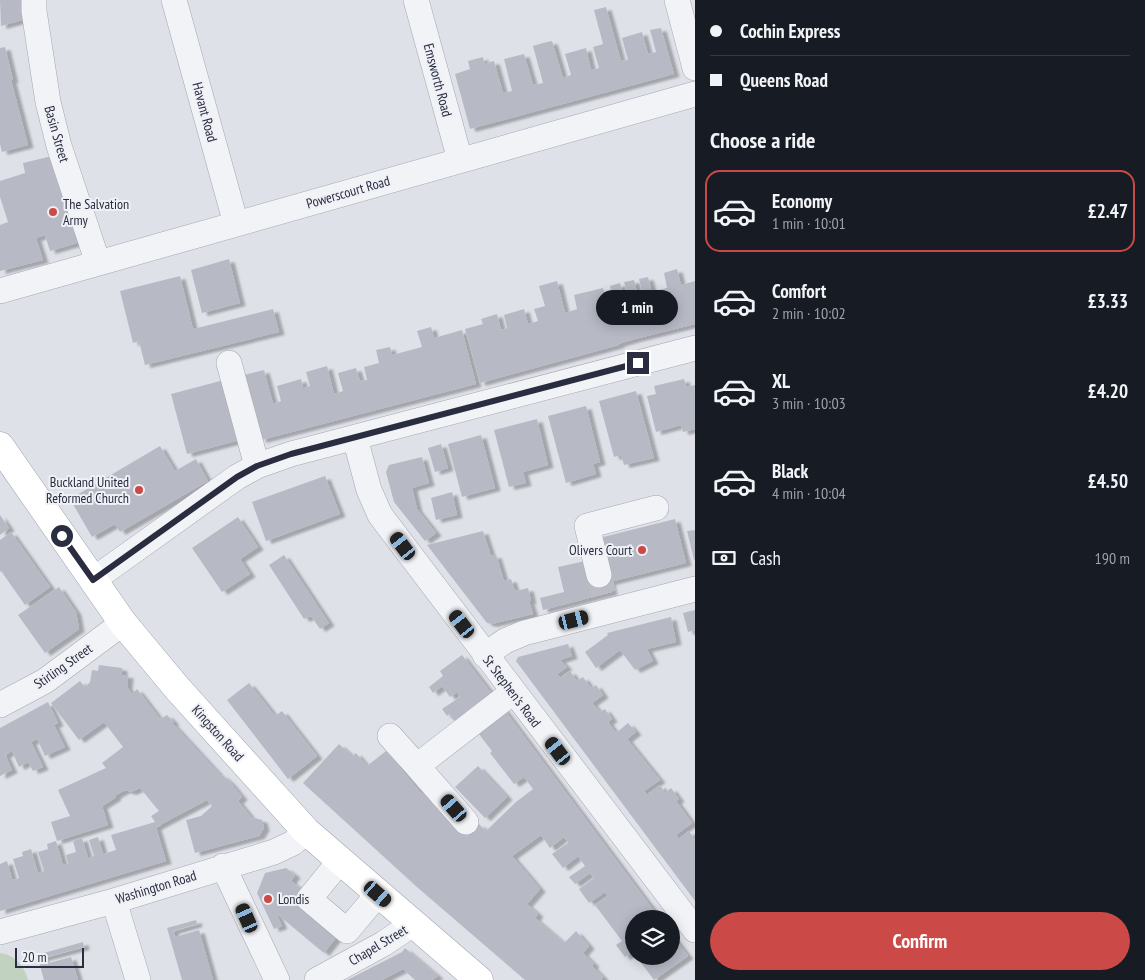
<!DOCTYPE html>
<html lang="en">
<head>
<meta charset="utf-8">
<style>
  body { margin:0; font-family:"PT Sans Narrow",sans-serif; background:#20242c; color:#f1f3f6; height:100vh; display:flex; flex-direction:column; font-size:19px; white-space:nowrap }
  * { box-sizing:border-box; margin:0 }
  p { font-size:16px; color:#9ea1a6 }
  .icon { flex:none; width:28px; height:28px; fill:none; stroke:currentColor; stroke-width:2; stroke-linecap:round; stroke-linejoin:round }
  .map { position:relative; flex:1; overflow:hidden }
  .drawer { display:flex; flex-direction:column; background:#171b24; width:450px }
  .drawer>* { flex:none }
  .hud { display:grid; align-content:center; height:110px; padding:0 15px; background:#171b24 }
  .fabs { position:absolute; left:625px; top:910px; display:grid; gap:10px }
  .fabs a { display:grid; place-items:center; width:55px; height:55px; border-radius:50%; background:#171b24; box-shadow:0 2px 12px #0003; font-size:25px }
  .scale { position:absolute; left:15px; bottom:12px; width:69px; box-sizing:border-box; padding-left:5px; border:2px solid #292d3f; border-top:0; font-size:14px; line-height:18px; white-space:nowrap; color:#292d3f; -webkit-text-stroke:4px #eff1f6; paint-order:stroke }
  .end { position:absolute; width:22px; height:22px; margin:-11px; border:6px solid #292d3f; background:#fff; box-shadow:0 0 0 2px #fff }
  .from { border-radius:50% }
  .bubble { position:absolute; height:35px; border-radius:18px; background:#171b24; box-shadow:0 2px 12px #0003; font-size:16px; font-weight:800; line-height:35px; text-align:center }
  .car { position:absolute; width:15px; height:30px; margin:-15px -8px; border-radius:6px; box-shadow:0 0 4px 1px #0007; background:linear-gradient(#222 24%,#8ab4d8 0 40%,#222 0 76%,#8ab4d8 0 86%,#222 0) }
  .hud b { display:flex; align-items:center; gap:18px; height:48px; font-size:19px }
  .hud b+b { border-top:1px solid #363941 }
  .hud i { width:12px; height:12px; background:#f1f3f6 }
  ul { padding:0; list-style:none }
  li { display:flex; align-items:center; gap:15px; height:82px; margin:0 10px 8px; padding:0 5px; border:2px solid transparent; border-radius:15px }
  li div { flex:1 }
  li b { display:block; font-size:19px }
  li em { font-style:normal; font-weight:800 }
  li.selected { border-color:#cb4947 }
  li>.icon { width:45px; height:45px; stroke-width:1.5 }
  h2 { padding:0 15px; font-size:22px; line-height:60px }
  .pay { display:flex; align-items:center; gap:12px; height:55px; padding:0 15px; font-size:19px }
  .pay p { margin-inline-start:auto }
  .primary-button { display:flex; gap:10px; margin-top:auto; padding:10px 15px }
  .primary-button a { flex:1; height:58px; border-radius:30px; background:#cb4947; color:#fff; font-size:20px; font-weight:800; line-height:58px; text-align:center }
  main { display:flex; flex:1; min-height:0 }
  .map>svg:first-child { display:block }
  .green { fill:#c2d2c1 }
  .building { fill:#b7bac5; filter:url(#shadow) }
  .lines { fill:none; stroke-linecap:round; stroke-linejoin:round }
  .minor-tunnel { stroke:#bbbdc6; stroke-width:25; stroke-dasharray:25 12; stroke-linecap:butt }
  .minor-casing { stroke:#a5a7b2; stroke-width:26 }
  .major-casing { stroke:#9fa4b4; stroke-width:29 }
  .minor { stroke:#f2f3f7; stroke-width:25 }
  .major { stroke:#fff; stroke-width:28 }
  .route { stroke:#292d3f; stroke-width:6 }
  .poi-dot { fill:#cb4947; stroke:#eff1f6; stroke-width:2 }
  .labels { text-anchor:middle; stroke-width:4; stroke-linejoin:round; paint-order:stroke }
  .street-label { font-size:14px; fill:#292d3f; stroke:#eff1f6 }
  .poi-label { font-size:14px; fill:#292d3f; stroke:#eff1f6; text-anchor:start }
</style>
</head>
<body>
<main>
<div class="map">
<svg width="695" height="980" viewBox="0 0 695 980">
  <defs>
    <filter id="shadow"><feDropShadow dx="5.5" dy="3" stdDeviation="1" flood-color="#0004"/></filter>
  </defs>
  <rect width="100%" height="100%" fill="#dfe1e8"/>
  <path class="green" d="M0 953C15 955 24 965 28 980H0Z"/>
  <path class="building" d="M0 0H22L26 19 1 26Z
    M606 7 621 61 628 60 622 38 642 32 648 54 656 52 650 30 661 28 674 74 470 129 455 74 470 69 468 61 483 57 484 64 494 61 503 93 512 91 504 59 524 54 533 85 543 83 533 46 543 43 552 41 563 78 571 75 565 54 586 48 591 70 599 68 593 47 603 44 594 10Z
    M5 47 13 80H11L28 145 2 152 0 144V48Z
    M52 156 60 180 57 181 77 243 50 251 45 235 36 238 43 260 0 271V225L8 222 0 197V181L25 173 23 163Z
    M229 259 240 303 202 313 191 270Z
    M677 269 681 285 695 281V324L635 339 618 344 619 345 480 383 465 329 483 324 481 319 497 314 501 330 507 328 504 315 524 309 528 324 538 321 534 309 545 306 539 286 557 281 565 313 577 309 574 295 603 288 611 317 617 315 610 286 620 283 628 313 632 312 624 282 634 280 641 308 646 307 639 279 648 277 656 308 664 306 659 290 667 288 664 273Z
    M180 276 193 329 273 309 279 332 145 365 139 341 133 343 120 291Z
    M431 327 434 338 462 330 476 384 261 440 244 375 264 370 273 404 281 401 277 386 301 379 303 388 310 386 306 372 327 366 334 394 343 391 338 373 356 368 360 381 367 380 364 367 379 363 376 350 390 347 392 355 422 347 417 331Z
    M684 379 686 387 695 385V429L683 432 681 425 656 432 647 396 656 394 654 386Z
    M224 380 240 440 187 454 171 394Z
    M636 391 654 458 624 465 621 455 614 457 599 401Z
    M586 406 600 462 593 464 596 474 566 483 548 416Z
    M537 419 548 465 523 472 526 483 509 487 494 430Z
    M481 435 495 488 462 497 448 444Z
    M441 444 448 468 435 472 428 448Z
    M160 446 175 471 196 459 208 481 120 532 115 524 92 537 70 499Z
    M422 457 429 483 412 488 417 509 436 533 425 541 394 502 386 472 389 465Z
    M325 476 340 514 266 541 252 502Z
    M452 492 457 515 436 520 431 498Z
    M0 515 9 528 0 535Z
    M238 517 258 547 240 559 250 574 222 592 192 548Z
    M675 519 686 563 610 582 612 592 543 610 540 598 564 592 558 567 585 561 599 538Z
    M695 530V560H694L687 531Z
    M483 531 491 556 496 555 504 581 511 579 515 591 528 588 531 601H529L533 614 492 624 487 623 427 545Z
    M11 532 50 587 25 605 1 571 0 572V540Z
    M284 555 329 623 320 629 311 616 304 619 269 565Z
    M59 587 76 612 79 629 45 653 18 615Z
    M695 610V630L688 632 683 613Z
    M671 617 676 642 647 649 653 661 635 670 620 650 596 668 585 652 608 635 607 633Z
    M568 644 572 656 560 660 567 667 557 674 560 678 570 671 577 681 583 677 591 688 596 685 603 695 592 703 600 712 605 709 612 719 608 722 616 733 628 723 636 732 627 739 660 780 644 791 647 795 660 785 665 793 671 788 679 799 676 801 692 823 676 835 679 839 689 831 695 840V901L516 661 518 657Z
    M462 655 495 698 458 726 449 714 447 716 442 709 460 697 457 692 450 697 442 686 433 693 429 687 443 676 440 671Z
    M99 665 122 668V675H128L127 687 132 694 137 689 160 719 167 715 174 722 172 723 221 776 222 775 230 782 242 797 238 801 251 817 262 820 264 828 259 836 195 853 186 820 201 816 212 806 207 800 156 827 166 861 0 911V864L7 861 12 879 15 880 19 878 13 859 23 856 22 852 31 849 38 873 44 871 38 852 48 849 47 844 56 841 63 865 68 864 66 855 76 852 73 841 82 838 88 858 94 856 89 840 98 837 103 854 116 850 111 835 155 822 151 816 159 811 140 788 131 792 125 790 116 795 115 798 102 806 108 825 57 841 51 822 70 816 58 790 106 768 102 763 123 747 104 722 79 740 51 703 80 681 85 687 90 682 92 670 98 671Z
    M249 683 275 716 282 711 317 756 288 779 227 700Z
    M48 702 58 723 54 725 65 747 45 756 37 739 31 742 43 767 33 771 28 762 19 767 12 751 5 755 12 770 0 776V728Z
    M503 708 660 919H634V954L632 952 625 957 616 945 622 941 595 905 608 896 605 892 589 903 579 889 594 878 590 873 575 884 569 877 585 866 578 856 563 868 552 854 568 843 564 837 550 848 541 835 512 856 540 889 527 904 538 914 535 918 564 943 576 931 589 946 583 953 594 964 592 966 603 977 601 980H525L417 887 303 783 339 744 352 756 356 753 367 766 386 751 419 791 466 837 479 824 486 831 516 802 533 789 524 777 514 784 490 753 492 751 475 729Z
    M478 766 507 797 485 818 455 787Z
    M286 868 295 875 291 881 305 892 350 920 324 953 276 913 282 926 274 929 257 893 265 873Z
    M196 920 197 924 173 931 175 937 199 930 213 980H182L167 928Z
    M671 934 688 956 654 980 636 956H671Z
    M83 942 84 947 43 958 45 964 71 957 78 980H44L37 955Z
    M405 948 438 976 432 980H415L403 969 382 980H347L402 952Z"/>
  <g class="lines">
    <path class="minor-tunnel" d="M599 575 604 594"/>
    <defs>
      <path id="minor" d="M34 0V11L48 102 59 146 98 263
        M174 0 236 224
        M416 0 460 160
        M677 0 695 68
        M0 291 695 94
        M229 363 257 466
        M355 438 369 490 380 515 695 930
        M599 575 587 526 656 508
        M93 580 237 477 257 466 291 454 695 348
        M485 655 505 641 524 633 695 589
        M0 705 45 681 123 623
        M390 736 417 766
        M466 822 417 766 513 692
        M340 861 309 899 347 931 378 894
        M223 866 277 980
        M114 901 138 980
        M0 932 114 901 274 852 293 843 306 831
        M317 980 383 944 413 924"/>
      <path id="major" d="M0 446 123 623 177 688 306 831 479 980"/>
    </defs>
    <use href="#minor" class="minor-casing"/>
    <use href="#major" class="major-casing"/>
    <use href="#minor" class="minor"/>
    <use href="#major" class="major"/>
  </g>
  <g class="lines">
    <path class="route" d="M62 536 93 580 237 477 257 466 291 454 638 363"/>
  </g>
  <g class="poi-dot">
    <circle cx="53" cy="212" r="5"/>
    <circle cx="139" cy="490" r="5"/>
    <circle cx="642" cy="550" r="5"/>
    <circle cx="268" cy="899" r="5"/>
  </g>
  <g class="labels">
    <g class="street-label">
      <text transform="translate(438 80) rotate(75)" y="5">Emsworth Road</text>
      <text transform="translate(205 112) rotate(75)" y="5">Havant Road</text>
      <text transform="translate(57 134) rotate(74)" y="5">Basin Street</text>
      <text transform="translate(348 192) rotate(-16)" y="5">Powerscourt Road</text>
      <text transform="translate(63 666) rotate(-35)" y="5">Stirling Street</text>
      <text transform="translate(512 691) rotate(53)" y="5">St Stephen's Road</text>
      <text transform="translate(218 733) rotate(48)" y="5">Kingston Road</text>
      <text transform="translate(156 887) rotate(-17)" y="5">Washington Road</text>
      <text transform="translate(378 945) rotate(-31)" y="5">Chapel Street</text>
    </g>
    <g class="poi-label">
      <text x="63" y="209">The Salvation<tspan x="63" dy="16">Army</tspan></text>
      <text x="129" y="487" text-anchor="end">Buckland United<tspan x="129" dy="16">Reformed Church</tspan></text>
      <text x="632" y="555" text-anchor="end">Olivers Court</text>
      <text x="278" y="904">Londis</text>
    </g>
  </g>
</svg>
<div class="fabs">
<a><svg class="icon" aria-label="layers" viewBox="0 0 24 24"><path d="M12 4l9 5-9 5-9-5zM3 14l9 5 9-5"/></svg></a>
</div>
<div class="scale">20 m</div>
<i class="end from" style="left:62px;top:536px"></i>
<i class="end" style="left:638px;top:363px"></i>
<div class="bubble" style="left:596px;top:290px;width:82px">1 min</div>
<i class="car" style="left:403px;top:546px;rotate:323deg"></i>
<i class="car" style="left:574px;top:620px;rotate:76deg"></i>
<i class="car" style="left:462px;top:624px;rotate:323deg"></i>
<i class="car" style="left:558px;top:751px;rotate:323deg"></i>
<i class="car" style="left:454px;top:808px;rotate:319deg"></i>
<i class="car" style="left:378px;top:894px;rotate:131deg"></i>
<i class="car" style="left:247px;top:918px;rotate:336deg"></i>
</div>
<section class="drawer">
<div class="hud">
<b><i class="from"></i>Cochin Express</b>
<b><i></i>Queens Road</b>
</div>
<h2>Choose a ride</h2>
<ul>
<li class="selected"><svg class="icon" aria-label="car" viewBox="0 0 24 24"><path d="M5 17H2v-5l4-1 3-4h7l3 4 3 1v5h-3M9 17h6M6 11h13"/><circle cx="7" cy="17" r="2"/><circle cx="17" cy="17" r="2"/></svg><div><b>Economy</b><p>1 min · 10:01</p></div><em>£2.47</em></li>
<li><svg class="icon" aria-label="car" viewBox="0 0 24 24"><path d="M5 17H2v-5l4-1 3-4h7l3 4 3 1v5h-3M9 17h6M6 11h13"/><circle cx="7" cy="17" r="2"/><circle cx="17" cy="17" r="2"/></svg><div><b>Comfort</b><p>2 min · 10:02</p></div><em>£3.33</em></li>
<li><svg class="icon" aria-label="car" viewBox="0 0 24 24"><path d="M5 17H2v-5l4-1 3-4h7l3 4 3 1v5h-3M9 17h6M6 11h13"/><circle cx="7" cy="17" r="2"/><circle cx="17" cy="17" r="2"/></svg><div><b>XL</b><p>3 min · 10:03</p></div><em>£4.20</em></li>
<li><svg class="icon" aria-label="car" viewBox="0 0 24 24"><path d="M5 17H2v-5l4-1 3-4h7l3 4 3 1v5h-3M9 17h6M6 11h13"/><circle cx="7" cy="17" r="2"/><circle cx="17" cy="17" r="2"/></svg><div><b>Black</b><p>4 min · 10:04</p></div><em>£4.50</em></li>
</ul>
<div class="pay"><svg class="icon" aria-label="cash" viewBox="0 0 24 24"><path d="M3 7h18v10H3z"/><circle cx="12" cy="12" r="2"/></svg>Cash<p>190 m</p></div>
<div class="primary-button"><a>Confirm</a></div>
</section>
</main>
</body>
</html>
